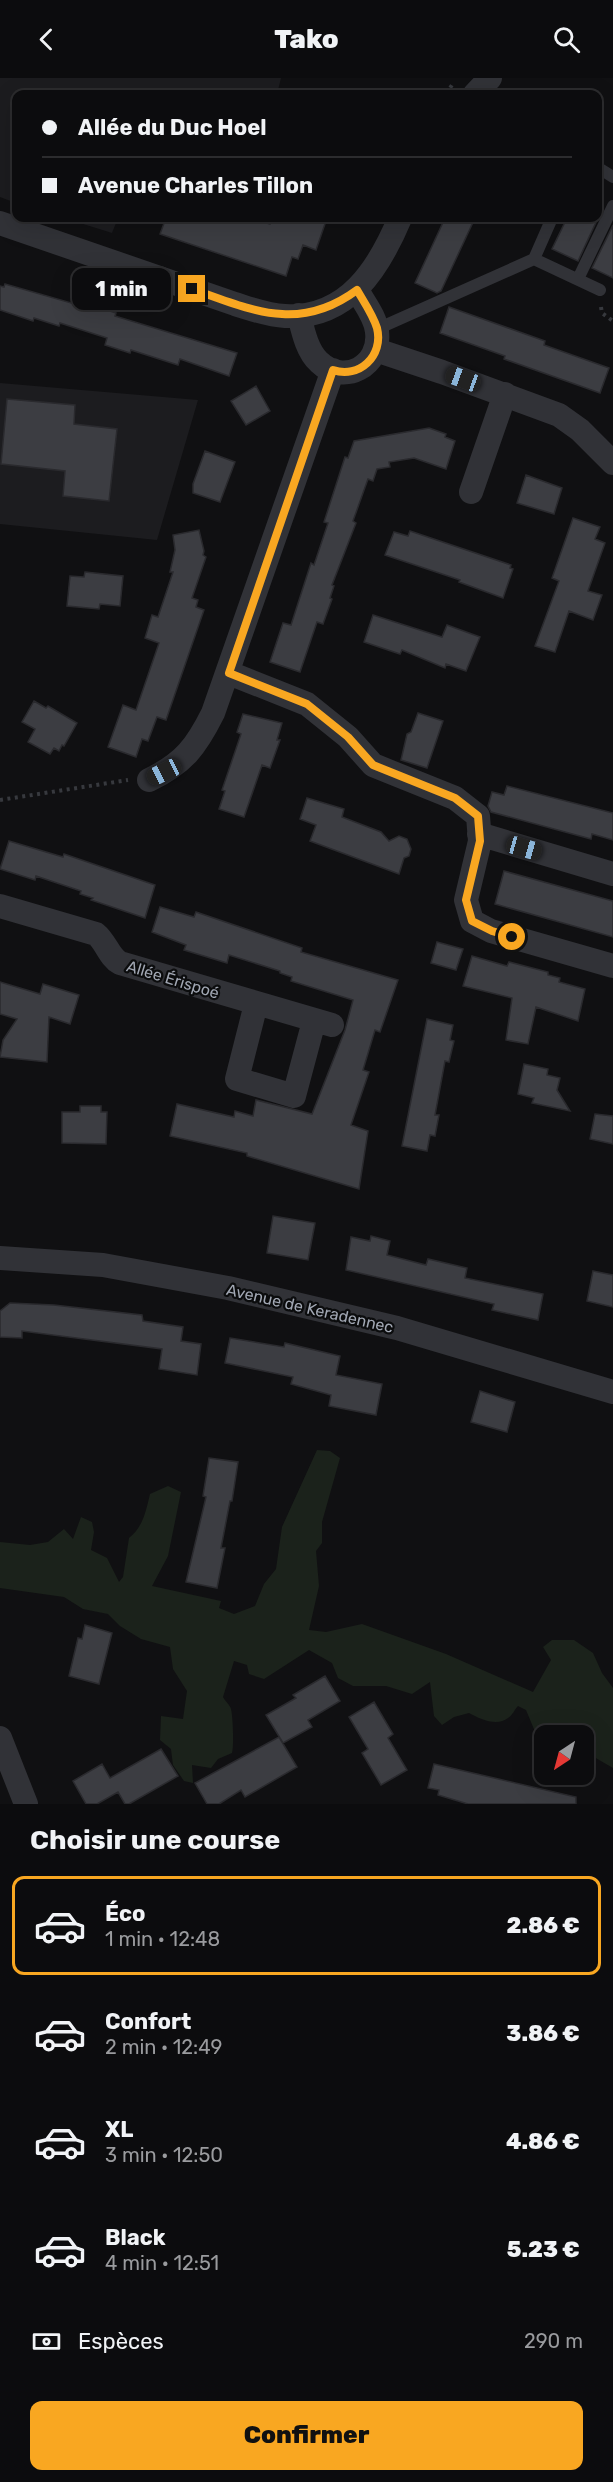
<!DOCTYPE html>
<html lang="fr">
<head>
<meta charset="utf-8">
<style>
  body { margin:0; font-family:Rubik,sans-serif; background:#151517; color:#f1f3f6; height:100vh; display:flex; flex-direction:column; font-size:22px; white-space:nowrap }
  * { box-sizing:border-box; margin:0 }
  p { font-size:20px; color:#9a9b9e }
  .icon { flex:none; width:33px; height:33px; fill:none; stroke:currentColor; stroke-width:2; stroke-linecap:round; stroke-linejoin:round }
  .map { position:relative; height:1726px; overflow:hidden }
  .drawer { display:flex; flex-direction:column; background:#0c0c0e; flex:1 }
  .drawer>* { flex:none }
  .hud { position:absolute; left:12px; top:12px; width:590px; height:132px; border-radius:12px; box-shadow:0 6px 24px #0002,0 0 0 2px #2c2c2e; display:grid; align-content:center; height:132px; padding:0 30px; background:#0c0c0e }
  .needle { width:39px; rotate:216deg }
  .controls { position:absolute; left:534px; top:1647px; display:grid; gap:12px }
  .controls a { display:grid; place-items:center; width:60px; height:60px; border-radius:12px; background:#0c0c0e; box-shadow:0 6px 24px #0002,0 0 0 2px #2c2c2e; font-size:30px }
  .end { position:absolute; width:27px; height:27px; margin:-14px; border:8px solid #f9a721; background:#111; box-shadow:0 0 0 3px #111 }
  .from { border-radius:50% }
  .bubble { position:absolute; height:42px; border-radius:12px; background:#0c0c0e; box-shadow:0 6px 24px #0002,0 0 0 2px #2c2c2e; font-size:20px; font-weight:800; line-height:42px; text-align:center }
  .car { position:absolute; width:18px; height:36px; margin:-18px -9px; border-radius:8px; box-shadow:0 0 4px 2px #0007; background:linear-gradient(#222 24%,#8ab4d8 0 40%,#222 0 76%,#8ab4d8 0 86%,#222 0) }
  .hud b { display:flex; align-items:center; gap:21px; height:57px; font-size:22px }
  .hud b+b { border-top:2px solid #2c2c2e }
  .hud i { width:15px; height:15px; background:#f1f3f6 }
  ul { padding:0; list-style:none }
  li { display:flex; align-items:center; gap:18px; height:99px; margin:0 12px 9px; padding:0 18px; border:3px solid transparent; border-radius:12px }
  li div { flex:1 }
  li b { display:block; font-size:22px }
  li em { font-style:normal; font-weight:800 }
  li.active { border-color:#f9a721 }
  li>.icon { width:54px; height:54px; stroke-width:1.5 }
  h2 { padding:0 30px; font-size:27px; line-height:72px }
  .pay { display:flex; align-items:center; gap:15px; height:66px; padding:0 30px; font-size:22px }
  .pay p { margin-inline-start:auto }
  .cta { display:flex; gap:12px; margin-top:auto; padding:12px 30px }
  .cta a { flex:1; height:69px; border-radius:12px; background:#f9a721; color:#111; font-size:24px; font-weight:800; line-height:69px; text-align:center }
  header { display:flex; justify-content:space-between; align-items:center; height:78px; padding:0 30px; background:#0c0c0e; font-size:27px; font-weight:800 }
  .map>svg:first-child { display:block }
  .built { fill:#1c1c1f }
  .green { fill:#1b221b }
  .building { fill:#3c3d42; stroke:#2a2a2e; stroke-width:1.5 }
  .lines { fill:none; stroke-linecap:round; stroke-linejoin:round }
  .path { stroke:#37393e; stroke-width:4; stroke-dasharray:3 4.5; stroke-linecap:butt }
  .lane { stroke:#313237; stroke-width:12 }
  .street { stroke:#313237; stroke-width:24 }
  .route { stroke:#f9a721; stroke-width:8 }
  .labels { text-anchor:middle; stroke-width:4.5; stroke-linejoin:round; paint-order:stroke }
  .street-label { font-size:16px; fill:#a1a7b3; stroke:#0b0c0d }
</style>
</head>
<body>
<header><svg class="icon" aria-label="back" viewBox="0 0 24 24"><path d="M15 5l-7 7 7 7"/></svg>Tako<svg class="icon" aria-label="search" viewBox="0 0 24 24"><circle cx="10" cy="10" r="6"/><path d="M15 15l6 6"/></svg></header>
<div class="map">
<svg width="613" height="1726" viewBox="0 0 613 1726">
  <rect width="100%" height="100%" fill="#101012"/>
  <path class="built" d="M0 0H281L277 16H16V125L0 119Z
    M64 140H118L112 155Z
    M0 305 198 322 157 462 0 446Z"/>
  <path class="green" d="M317 1372 330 1373 340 1380 322 1444V1465L316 1473 319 1508 309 1552 326 1554 362 1546 446 1576 533 1614 551 1582 543 1569 552 1562H574L593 1575 602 1595 613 1610V1690L594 1679 584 1668V1658H544V1670L541 1668 526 1632 518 1628C515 1631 512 1638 508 1640 497 1649 480 1641 469 1635L454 1639 442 1647 434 1638 430 1604 412 1616 386 1608H353L338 1600 332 1585 309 1572 264 1601 249 1596 247 1587 234 1583 223 1619C225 1623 230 1627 231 1631 233 1639 234 1668 232 1675L218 1681 211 1690 192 1687 193 1705 184 1703 173 1687 171 1671 160 1662 161 1638 183 1641 187 1613 173 1591 170 1569 141 1561 120 1548 108 1536 83 1531 64 1519 0 1510V1464L30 1467 48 1464 64 1451 73 1461 81 1439 92 1444 94 1454 91 1472 107 1480 119 1504 123 1499 129 1460C143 1449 146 1433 150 1416L168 1408 181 1414 168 1478 152 1508 221 1523 219 1530 234 1536 255 1528 264 1506 276 1491 282 1449Z"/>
  <path class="building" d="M166 140H252L270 146 273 140H327L316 172 303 167 298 181 292 179 286 198 160 156Z
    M445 140H475L441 213 437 215 415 205Z
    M567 140H598L578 183 552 171Z
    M613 147V200L592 190Z
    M5 206 78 227 80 224 89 226 116 235 115 238 237 275 229 298 180 281 178 287 131 272 130 275 105 267 107 260 60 245 59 248 34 240 33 243 0 232V208L4 209Z
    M449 229 545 263 544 267 609 290 600 315 504 281 505 278 440 255Z
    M256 308 270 333 246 347 231 323Z
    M7 321 75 327 74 346 117 351 109 423 63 418 65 393 1 386Z
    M429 350 446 356 445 359 455 363 446 391 414 380 389 384 390 389 377 391 373 403 368 401 353 443 356 445 332 507 334 508 330 520 332 521 323 546 317 544 300 594 270 584 283 545 291 547 311 485 314 487 328 445 324 444 345 379 348 380 354 363Z
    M205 373 235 384 220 424 193 415V406Z
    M526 397 562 410 554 436 517 425Z
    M573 440 600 449 595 461 605 465 588 513 602 517 593 542 569 533 555 574 535 568 559 503 552 500Z
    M199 452 204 473 203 477 206 479 192 520 198 522 196 529 204 532 166 642 157 639 148 663 142 661 136 679 108 669 123 627 136 632 159 565 145 560 152 537 158 539 173 494H170L175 472 173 457Z
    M410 453 511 487 510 490 513 491 503 520 459 504 460 502 385 477 394 454 408 458Z
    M85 494 123 498 120 528 100 526 99 531 67 528 70 498 84 499Z
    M373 537 442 559 447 547 480 559 466 593 446 586 445 590 402 572 400 576 364 564Z
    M34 623 46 630 48 628 77 645 64 668 62 667 59 673 54 670 50 676 28 664 35 651 22 644Z
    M418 635 443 643 427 690 401 682 407 656 411 654Z
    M243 636 282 645 277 662H280L270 690 262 687 244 739 219 731 225 713 222 712 241 656 237 654Z
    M507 708 613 735V762L592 756 591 761 491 734 488 728 492 714 504 717Z
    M307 720 344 731 342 739 381 754 389 763 399 758 407 761 411 771 409 778 404 780 399 796 310 763 316 747 300 741Z
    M9 763 63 779 64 776 155 807 145 840 91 822 93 820 80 816 81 813 36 798 35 802 0 791Z
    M504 793 613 823V859L495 826Z
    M160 829 194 839 196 834 302 870 301 874 398 902 380 954 375 952 363 992 369 994 351 1047 368 1053 359 1111 247 1078V1075L170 1058 177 1026 234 1039 235 1033 253 1038 256 1022 312 1036 345 952 353 922 291 903 292 899 280 895V893L229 877 227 885 184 872 186 867 152 854Z
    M437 864 463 871 456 892 431 885Z
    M472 878 507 888 509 884 548 894V897L560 900 559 904 585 911 578 943 536 929 528 966 506 962 512 920 463 908Z
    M0 904 40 916 43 906 79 917 70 946 49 939 47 984 0 979 3 962 17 941 0 936Z
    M427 941 453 947 450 962 454 963 449 984 445 983 435 1037H439L435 1058 430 1057 427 1073 402 1068Z
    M524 986 548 991 547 997 560 1000 557 1012 570 1033 532 1025 534 1020 518 1016Z
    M80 1028H101V1034H107L106 1066 62 1065V1034H80Z
    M595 1036 613 1038V1066L590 1061Z
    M273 1138 315 1145 308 1182 267 1175Z
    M371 1158 390 1163 387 1177 426 1187 428 1181 467 1190 465 1200 543 1216 538 1242 492 1232 494 1226 346 1192 351 1159 370 1163Z
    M593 1193 613 1197V1229L587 1223Z
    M10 1225 54 1227 142 1237 143 1243 183 1249 181 1263 201 1266 197 1297 159 1291 162 1271 22 1253V1260L0 1259V1233Z
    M230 1260 284 1269 285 1265 340 1278 336 1297 382 1306 376 1337 329 1328 331 1317 291 1306 293 1299 225 1285Z
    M480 1313 515 1324 507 1354 471 1344Z
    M209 1380 238 1384 232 1423H230L221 1470H225L217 1510 186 1504 206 1419 203 1418Z
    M85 1547 112 1555 99 1606 69 1598 78 1560 82 1561Z
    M325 1598 340 1623 308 1642 312 1649 283 1665 266 1637 296 1620 293 1617Z
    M374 1624 393 1656 388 1660 407 1692 381 1707 362 1675 368 1671 349 1639Z
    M279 1659 297 1689 245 1719 241 1712 219 1726H207L195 1705Z
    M161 1671 178 1698 129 1726H125L118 1714 97 1726H86L73 1703 102 1686 110 1700Z
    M434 1686 576 1719V1726H468L438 1717 439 1712 428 1710Z"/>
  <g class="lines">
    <path class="path" d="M446 16 452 7
      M601 229 602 235 613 243
      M0 722 128 702"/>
    <path class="lane" d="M597 89 613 99
      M534 181 600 212
      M578 201 613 128
      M377 251 534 181 552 140"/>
    <path class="street" d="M475 16 490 0
      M0 145 235 226C251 231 267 237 285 238 348 241 379 190 400 140
      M299 237C303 253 307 273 319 284 344 308 381 288 377 254 376 239 364 225 357 212
      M376 272 442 294 559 337 580 352 613 385
      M471 414 505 316
      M229 595 307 626 348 659 373 687 455 720 478 738 480 763 466 822 472 843 491 853 613 888
      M149 702C184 685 196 669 213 635L333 292
      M479 756 613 796
      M0 828 96 856C106 864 109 879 120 885L332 947
      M256 926 237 1001 294 1018 314 943
      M0 1180 103 1187 228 1210 397 1250 613 1314
      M0 1660 26 1726"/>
  </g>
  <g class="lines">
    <path class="route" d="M192 211C252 232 299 255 357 212 364 224 373 237 377 250 384 278 359 301 333 292L229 595 307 626 348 659 373 687 455 720 478 738 480 763 466 822 472 843 492 853 512 859"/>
  </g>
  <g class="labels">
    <g class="street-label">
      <text transform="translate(173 901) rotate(17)" y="6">Allée Érispoé</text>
      <text transform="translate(310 1230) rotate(13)" y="6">Avenue de Keradennec</text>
    </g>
  </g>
</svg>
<div class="controls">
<a><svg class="needle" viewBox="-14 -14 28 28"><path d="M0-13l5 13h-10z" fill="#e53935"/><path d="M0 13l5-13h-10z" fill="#9a9b9e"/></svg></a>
</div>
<i class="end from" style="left:512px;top:859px"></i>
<i class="end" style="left:192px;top:211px"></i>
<div class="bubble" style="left:72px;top:190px;width:99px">1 min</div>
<i class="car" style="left:463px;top:301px;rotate:290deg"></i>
<i class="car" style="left:164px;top:694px;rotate:244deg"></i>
<i class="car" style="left:524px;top:770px;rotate:106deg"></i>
<div class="hud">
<b><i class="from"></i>Allée du Duc Hoel</b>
<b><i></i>Avenue Charles Tillon</b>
</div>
</div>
<section class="drawer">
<h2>Choisir une course</h2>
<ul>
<li class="active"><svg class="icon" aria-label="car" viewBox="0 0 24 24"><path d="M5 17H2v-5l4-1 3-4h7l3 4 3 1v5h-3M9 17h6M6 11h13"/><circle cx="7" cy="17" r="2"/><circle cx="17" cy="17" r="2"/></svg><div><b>Éco</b><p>1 min · 12:48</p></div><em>2.86 €</em></li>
<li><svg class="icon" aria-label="car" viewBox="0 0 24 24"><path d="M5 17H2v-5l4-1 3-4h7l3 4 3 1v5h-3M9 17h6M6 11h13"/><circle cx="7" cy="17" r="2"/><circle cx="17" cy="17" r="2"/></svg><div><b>Confort</b><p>2 min · 12:49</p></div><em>3.86 €</em></li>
<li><svg class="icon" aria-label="car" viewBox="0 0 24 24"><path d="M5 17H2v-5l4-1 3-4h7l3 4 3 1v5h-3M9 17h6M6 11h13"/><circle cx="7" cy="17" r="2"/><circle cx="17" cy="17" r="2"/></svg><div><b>XL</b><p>3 min · 12:50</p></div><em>4.86 €</em></li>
<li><svg class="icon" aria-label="car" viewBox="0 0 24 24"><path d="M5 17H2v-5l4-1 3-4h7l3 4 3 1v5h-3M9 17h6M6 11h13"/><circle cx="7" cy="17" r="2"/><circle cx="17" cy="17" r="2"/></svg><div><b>Black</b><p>4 min · 12:51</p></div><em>5.23 €</em></li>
</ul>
<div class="pay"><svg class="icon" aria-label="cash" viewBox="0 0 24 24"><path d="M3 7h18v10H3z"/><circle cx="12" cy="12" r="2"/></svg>Espèces<p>290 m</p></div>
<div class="cta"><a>Confirmer</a></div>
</section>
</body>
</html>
